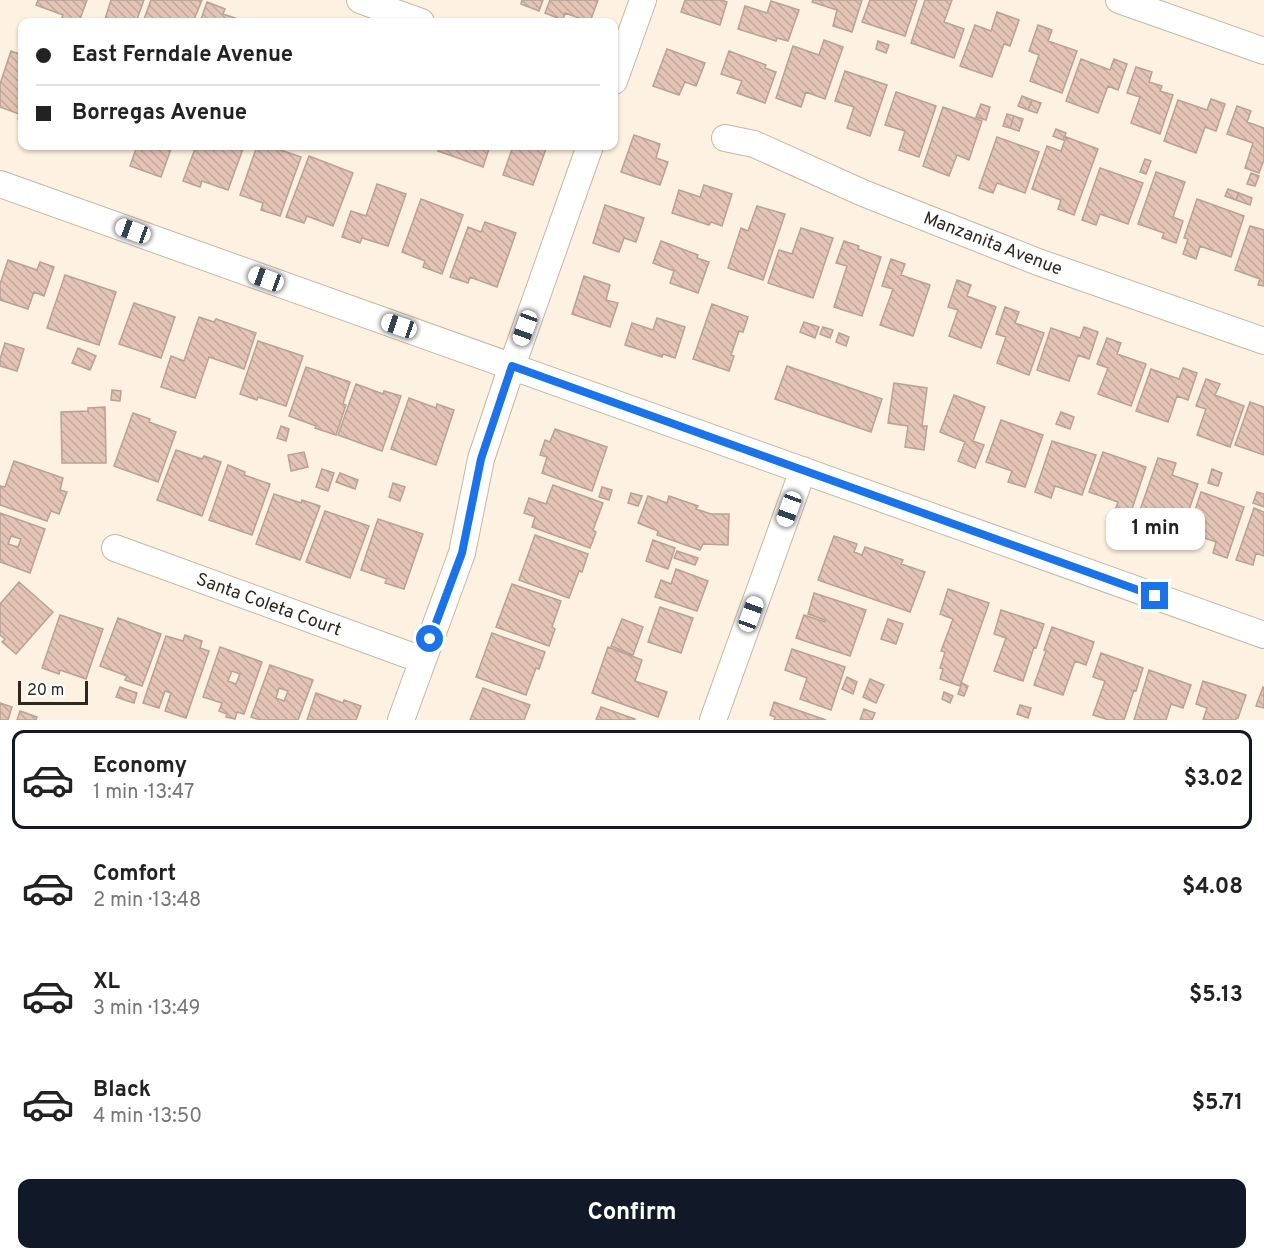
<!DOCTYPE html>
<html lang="en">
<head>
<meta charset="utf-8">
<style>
  body { margin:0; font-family:Overpass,sans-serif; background:#f6f6f6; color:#222; height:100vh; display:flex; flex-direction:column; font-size:22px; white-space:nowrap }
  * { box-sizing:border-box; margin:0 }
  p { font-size:20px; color:#767676 }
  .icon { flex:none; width:33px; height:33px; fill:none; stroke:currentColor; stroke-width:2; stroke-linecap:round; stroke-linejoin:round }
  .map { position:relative; height:720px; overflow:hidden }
  .drawer { display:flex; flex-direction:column; background:#fff; flex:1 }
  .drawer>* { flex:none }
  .guide { position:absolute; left:18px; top:18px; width:600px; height:132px; border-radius:12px; box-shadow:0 2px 4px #0004; display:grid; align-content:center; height:132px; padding:0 18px; background:#fff }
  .scale { position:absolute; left:18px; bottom:15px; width:70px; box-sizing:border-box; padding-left:6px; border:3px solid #2c271f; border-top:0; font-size:16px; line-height:21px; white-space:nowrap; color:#2c271f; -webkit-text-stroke:4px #fff; paint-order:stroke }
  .end { position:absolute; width:27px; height:27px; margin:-14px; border:8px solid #1a73e8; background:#fff; box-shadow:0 0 0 3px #fff }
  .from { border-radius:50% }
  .bubble { position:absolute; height:42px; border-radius:12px; background:#fff; box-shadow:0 2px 4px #0004; font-size:20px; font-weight:700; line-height:42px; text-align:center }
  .car { position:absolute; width:18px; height:36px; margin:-18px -9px; border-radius:8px; box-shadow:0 0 4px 2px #0007; background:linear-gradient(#fff 24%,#345 0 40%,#fff 0 76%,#345 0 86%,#fff 0) }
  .guide b { display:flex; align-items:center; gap:21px; height:57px; font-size:22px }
  .guide b+b { border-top:2px solid #e0e0e0 }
  .guide i { width:15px; height:15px; background:#222 }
  ul { padding:10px 0 0; list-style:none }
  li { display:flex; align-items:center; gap:18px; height:99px; margin:0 12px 9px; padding:0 6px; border:3px solid transparent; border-radius:12px }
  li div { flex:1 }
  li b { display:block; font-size:22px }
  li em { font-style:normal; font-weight:700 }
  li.on { border-color:#111827 }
  li>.icon { width:54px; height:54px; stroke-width:1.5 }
  .primary-button { display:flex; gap:12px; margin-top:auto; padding:12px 18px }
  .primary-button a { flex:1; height:69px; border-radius:12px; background:#111827; color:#fff; font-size:24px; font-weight:700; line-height:69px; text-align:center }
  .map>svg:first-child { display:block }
  .building { fill:url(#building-back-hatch); stroke:#b9a196; stroke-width:1.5; fill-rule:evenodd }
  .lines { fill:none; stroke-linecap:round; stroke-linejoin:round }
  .minor-casing { stroke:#c5b7a3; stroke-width:28 }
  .minor { stroke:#fff; stroke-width:26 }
  .route { stroke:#1a73e8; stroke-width:8 }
  .labels { text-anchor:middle; stroke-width:4.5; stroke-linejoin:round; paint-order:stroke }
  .street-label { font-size:18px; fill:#2c271f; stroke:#fff }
</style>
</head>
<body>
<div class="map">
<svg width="1264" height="720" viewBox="0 0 1264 720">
  <defs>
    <pattern id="building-back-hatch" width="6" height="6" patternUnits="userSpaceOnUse" patternTransform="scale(1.5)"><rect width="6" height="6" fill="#e3c4b5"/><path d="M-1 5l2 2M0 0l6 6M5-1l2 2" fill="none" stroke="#c3a89b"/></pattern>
  </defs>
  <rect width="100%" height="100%" fill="#fdf2e1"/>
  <path class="building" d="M38 0H87L79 22H60L63 15 36 5Z
    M111 0H144L136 22H104Z
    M151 0H202L193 22H194H143Z
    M522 0H543L539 11 521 4Z
    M550 0H598L590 22 565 13 563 20 545 13Z
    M685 0H722L727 2 720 25 681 12Z
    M813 0H862L852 32 833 26 837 10 812 2Z
    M870 0H917L905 36 862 22Z
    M925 0H952L944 22 964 29 954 58 911 43Z
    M771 1 799 10 788 41 777 38 776 41 738 29 745 6 767 13Z
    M207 2 225 9 223 14 247 22H200Z
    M997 12 1019 20 1010 46 1004 44 992 77 960 66 975 25 991 31Z
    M1038 25 1052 30 1048 41 1077 51 1062 93 1030 81 1039 55 1029 51Z
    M824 40 843 47 825 99 806 92 801 107 776 98 793 46 819 55Z
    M878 41 889 45 886 53 876 49Z
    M667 49 705 63 696 86 685 82 679 95 653 86Z
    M11 51 22 55V121L18 119 19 114 0 107V84Z
    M729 51 766 65 765 68 776 72 765 103 737 93 742 81 721 74Z
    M1081 59 1110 70 1114 59 1127 64 1118 90 1108 86 1098 113 1066 101Z
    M1136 67 1152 72 1149 82 1162 86 1160 91 1173 95 1160 134 1131 123 1140 97 1127 93Z
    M845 71 887 85 870 136 847 128 854 107 835 101Z
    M896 92 936 106 919 157 899 150 905 131 885 125Z
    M1022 96 1032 100 1028 110 1018 106Z
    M1211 99 1225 104 1216 131 1205 127 1196 153 1164 141 1178 100 1207 110Z
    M1032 100 1041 103 1037 113 1028 110Z
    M981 104 990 107 986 120 976 117Z
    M1237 106 1251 111 1247 122 1264 128V160L1259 173 1245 168 1253 143 1227 134Z
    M943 107 982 121 969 160 957 155 949 176 923 166Z
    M1007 114 1014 116 1010 128 1003 126Z
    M1014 116 1023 119 1019 131 1010 128Z
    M1056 129 1066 133 1063 140 1053 136Z
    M634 135 660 144 656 158 668 162 660 185 621 172Z
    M997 137 1039 152 1025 193 997 183 993 193 979 188Z
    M1066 137 1098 149 1074 215 1058 209 1061 200 1032 189 1047 146 1061 151Z
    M137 146H172L161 177 130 166Z
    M196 146H244L228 190 202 181 200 187 183 181Z
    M257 146H269L301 157 280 216 261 210 263 203 240 195Z
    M440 146H490L483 167 438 151Z
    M513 146H547L533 185 503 175Z
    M309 156 353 173 333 226 307 216 304 223 286 217Z
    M1145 159 1151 161 1146 174 1140 172Z
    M1100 168 1143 183 1128 224 1100 214 1096 225 1082 220Z
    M1156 172 1185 182 1173 217 1183 221 1176 243 1162 238 1164 233 1138 224Z
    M1251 173 1259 176 1255 186 1247 184Z
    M377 184 406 194 388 246 362 238 360 243 342 237 351 211 366 216Z
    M704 185 732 194 722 226 711 222 709 225 672 213 679 190 700 197Z
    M1228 189 1239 193 1236 200 1225 196Z
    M1239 193 1252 198 1250 205 1236 200Z
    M421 199 463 215 442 274 423 267 425 261 402 252Z
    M1197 199 1244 216 1231 257 1200 246 1196 259 1183 254 1188 239 1184 238Z
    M605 205 644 218 636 242 624 238 619 252 593 243Z
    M757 206 785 214 763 280 728 268 741 228 748 231Z
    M485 222 516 233 497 287 470 277 468 283 450 277 468 227 481 232Z
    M1250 226 1264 230V286L1258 285 1260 279 1235 270Z
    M801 228 833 238 813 298 768 283 779 250 792 254Z
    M661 241 698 255 697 258 709 262 698 293 670 283 674 271 653 263Z
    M844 241 859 246 858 249 881 257 862 316 834 307 847 266 836 263Z
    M891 259 905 264 901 275 930 285 913 336 880 325 893 289 882 286Z
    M8 260 37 270 40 262 54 267 44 296 34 292 28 309 0 300V284Z
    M65 275 116 292 99 345 47 328Z
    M584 276 610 285 606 300 618 303 610 327 572 314Z
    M957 280 971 285 967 296 996 307 981 348 949 336 958 310 948 307Z
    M134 303 175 317 161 358 119 344Z
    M712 304 748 317 743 332 739 331 731 355 734 356 729 371 693 359Z
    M1005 307 1019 312 1015 323 1044 333 1029 375 997 363 1006 337 996 334Z
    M199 317 214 322 216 319 256 333 244 369 209 357 195 398 161 387 171 356 184 361Z
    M657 318 685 327 675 358 663 354 662 357 625 345 632 323 653 330Z
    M804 322 819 327 815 338 800 332Z
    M823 327 833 330 830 338 820 334Z
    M1084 327 1098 332 1089 359 1078 355 1069 381 1037 370 1051 328 1080 338Z
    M839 333 849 337 846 346 836 342Z
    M1107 338 1121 343 1117 354 1146 364 1131 406 1098 394 1108 368 1097 364Z
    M258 341 303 356 286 406 258 397 257 400 240 394Z
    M5 343 24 349 17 371 0 366V359Z
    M78 348 96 356 90 370 72 363Z
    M787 366 882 399 871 432 775 399Z
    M306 367 350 382 343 404 346 405 336 435 315 428 316 426 289 416Z
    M1183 368 1197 373 1188 400 1177 396 1168 422 1136 411 1151 369 1179 379Z
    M1206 379 1220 384 1215 395 1244 406 1230 447 1197 435 1206 409 1196 406Z
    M894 383 927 388 922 426H927L924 450 905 447 908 426 888 423Z
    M356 384 383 394 384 391 401 396 382 451 338 435Z
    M112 390 121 391 120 401 111 400Z
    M954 395 985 407 973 441 984 445 975 468 958 461 965 442 940 432Z
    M409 398 436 408 437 404 454 410 436 465 391 449Z
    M1250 402 1264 407V455L1235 445Z
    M105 407 106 463H62L61 412 88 411V408Z
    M1061 412 1074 417 1070 429 1056 424Z
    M133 413 150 419 149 422 176 432 158 482 114 466Z
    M1001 420 1043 435 1025 487 1008 482 1012 471 986 462Z
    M281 426 289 429 286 441 277 438Z
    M555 429 607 447 592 491 542 473 547 457 540 455 545 440 550 442Z
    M1052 441 1096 455 1082 495 1055 486 1051 498 1035 492Z
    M176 450 202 459 204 456 221 462 202 516 157 500Z
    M304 452 308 467 291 471 288 455Z
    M1103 452 1146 467 1129 518 1114 513 1118 502 1089 492Z
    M1158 458 1176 463 1172 475 1198 484 1184 524 1157 515 1152 527 1136 522Z
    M14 461 63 478 60 490 67 492 59 514 51 511 47 521 0 505V486L5 487Z
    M228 465 245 472 244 475 270 484 252 535 209 520Z
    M322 469 334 473 328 491 316 487Z
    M1212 469 1222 473 1218 486 1208 483Z
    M340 473 358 480 355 489 336 482Z
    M393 483 405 487 400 501 389 497Z
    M553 485 603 503 593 530 596 532 590 548 532 527 535 517 524 513 529 498 546 504Z
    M602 487 612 490 609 500 599 497Z
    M1201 492 1244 507 1227 558 1213 553 1216 542 1188 532Z
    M1257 492 1264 494V507L1253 503Z
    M631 493 642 496 638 506 628 503Z
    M274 494 301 503 302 500 320 506 300 560 256 544Z
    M648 496 667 503 669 496 698 506 696 509 711 514H729L728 545 703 544 700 550 657 535 658 531 638 523Z
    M1254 508 1264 512V556L1256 553 1253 565 1236 560Z
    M325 511 369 526 350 578 306 562Z
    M0 513 45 529 30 573 0 562ZM11 536 21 539 18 547 8 544Z
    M378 519 423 534 404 589 385 583 387 579 361 570Z
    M535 535 588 554 582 572 579 571 569 598 519 580Z
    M834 536 857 544 854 552 862 555 865 547 903 560 901 564 925 572 910 612 818 580Z
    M653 540 675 548 668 569 646 561Z
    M677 551 698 558 695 565 674 558Z
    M676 569 708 581 697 611 655 597 661 580 671 584Z
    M19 582 53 612 16 654 2 642 5 639 0 635V604Z
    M512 584 561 601 552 627 555 629 549 646 496 627Z
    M948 589 989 603 960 686 940 679 943 669 940 668 945 652 941 651 953 619 940 614Z
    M814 593 866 610 850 656 796 638 804 615 825 622V620L808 614Z
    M660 607 693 618 681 653 648 642Z
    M1001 610 1044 624 1036 648 1034 647 1023 681 994 671 1006 638 994 634Z
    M60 615 103 629 86 679 60 670 59 674 42 668Z
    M118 618 161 634 142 686 125 680 127 676 100 666Z
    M622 619 643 627 633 655 611 646Z
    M888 619 903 624 896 644 881 639Z
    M1052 627 1094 642 1086 665 1075 661 1063 695 1034 685 1046 651 1044 650Z
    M492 633 545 652 539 669 536 668 526 695 476 677Z
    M185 635 202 641 200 648 209 651 186 718 165 711 171 693 165 691 159 708 143 703 166 636 183 641Z
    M220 647 262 662 244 714 237 712 235 719 226 717 227 714 219 711 222 703 203 697ZM232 671 240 674 236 684 228 681Z
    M608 647 642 660 635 681 667 692 658 717 592 693Z
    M792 649 845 667 831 710 800 699 807 678 785 670Z
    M1101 653 1143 668 1136 691 1134 690 1124 720H1109L1093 715 1105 681 1093 677Z
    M270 665 313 680 298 720H260L251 717ZM279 688 288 691 284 701 276 698Z
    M1149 670 1191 685 1183 708 1171 704 1166 720H1134Z
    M847 677 857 682 853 694 842 689Z
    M870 679 884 685 876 703 863 697Z
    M1203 681 1246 695 1238 718H1236V720H1203L1207 708 1196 704Z
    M962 683 968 686 964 696 958 694Z
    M120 687 137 693 134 703 116 697Z
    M1263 687 1264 688V708L1256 706Z
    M483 688 530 705 524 720H470Z
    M944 692 953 696 950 703 942 699Z
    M316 693 343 703 344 700 361 706 356 720H307Z
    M774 702 826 720H774L775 717 770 715Z
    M0 703 12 707 8 720H0Z
    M1020 705 1031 708 1028 718 1017 714Z
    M601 707 635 719V720H596Z
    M864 709 875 713 872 720H860Z
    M20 711 37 717 36 720H17Z"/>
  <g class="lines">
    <defs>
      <path id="minor" d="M360 0 421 22
        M1119 0 1264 51
        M614 81 643 0
        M725 138 754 144 863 193 1038 262 1264 341
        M0 184 1264 635
        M115 548 422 660
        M401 720 462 553 481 459 512 366 590 146
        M713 720 803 470"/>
    </defs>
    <use href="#minor" class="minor-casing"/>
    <use href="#minor" class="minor"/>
  </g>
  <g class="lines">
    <path class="route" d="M430 639 462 553 481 459 512 366 1155 596"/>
  </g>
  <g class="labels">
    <g class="street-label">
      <text transform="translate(993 243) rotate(21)" y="6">Manzanita Avenue</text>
      <text transform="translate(269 604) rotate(20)" y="6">Santa Coleta Court</text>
    </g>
  </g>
</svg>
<div class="scale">20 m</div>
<i class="end from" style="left:430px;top:639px"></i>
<i class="end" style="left:1155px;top:596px"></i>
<div class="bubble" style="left:1106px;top:508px;width:99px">1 min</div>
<i class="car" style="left:133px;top:231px;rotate:290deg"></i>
<i class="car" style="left:266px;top:279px;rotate:290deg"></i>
<i class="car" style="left:399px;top:326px;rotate:289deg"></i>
<i class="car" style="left:525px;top:328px;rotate:200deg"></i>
<i class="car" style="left:789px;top:509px;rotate:200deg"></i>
<i class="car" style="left:751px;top:614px;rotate:20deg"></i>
<div class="guide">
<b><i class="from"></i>East Ferndale Avenue</b>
<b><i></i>Borregas Avenue</b>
</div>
</div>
<section class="drawer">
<ul>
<li class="on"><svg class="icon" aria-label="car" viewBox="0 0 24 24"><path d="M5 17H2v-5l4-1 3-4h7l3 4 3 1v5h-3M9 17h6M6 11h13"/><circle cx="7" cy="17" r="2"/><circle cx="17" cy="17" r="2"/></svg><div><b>Economy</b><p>1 min · 13:47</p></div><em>$3.02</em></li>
<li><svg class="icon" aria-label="car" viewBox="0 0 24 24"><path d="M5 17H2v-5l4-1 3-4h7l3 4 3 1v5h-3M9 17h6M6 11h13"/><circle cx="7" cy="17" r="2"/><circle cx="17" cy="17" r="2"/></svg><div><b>Comfort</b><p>2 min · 13:48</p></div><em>$4.08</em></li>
<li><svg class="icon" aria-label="car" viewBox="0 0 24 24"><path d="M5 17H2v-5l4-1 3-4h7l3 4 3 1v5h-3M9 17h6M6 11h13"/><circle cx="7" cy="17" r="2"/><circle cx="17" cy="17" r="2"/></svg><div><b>XL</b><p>3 min · 13:49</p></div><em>$5.13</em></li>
<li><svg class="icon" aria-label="car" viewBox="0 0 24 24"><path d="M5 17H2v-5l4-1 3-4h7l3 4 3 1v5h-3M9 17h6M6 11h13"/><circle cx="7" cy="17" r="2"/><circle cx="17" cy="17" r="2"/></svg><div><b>Black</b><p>4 min · 13:50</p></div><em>$5.71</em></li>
</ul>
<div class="primary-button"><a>Confirm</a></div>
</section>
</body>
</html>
